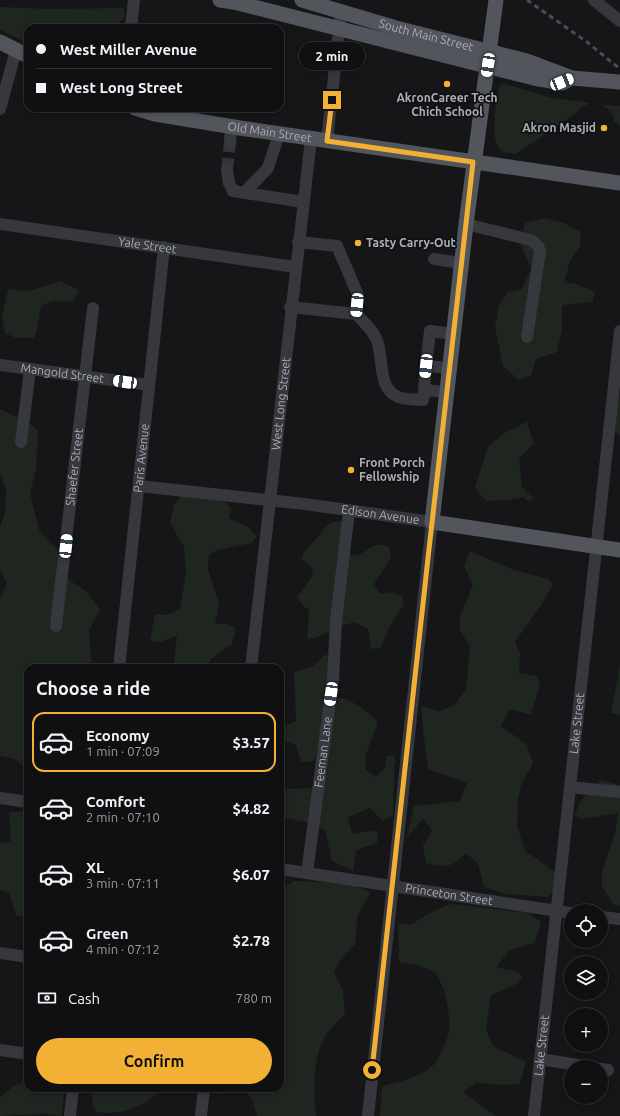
<!DOCTYPE html>
<html lang="en">
<head>
<meta charset="utf-8">
<style>
  body { margin:0; font-family:Ubuntu,sans-serif; background:#19191b; color:#f1f3f6; height:100vh; display:flex; flex-direction:column; font-size:15px; white-space:nowrap }
  * { box-sizing:border-box; margin:0 }
  p { font-size:13px; color:#9c9d9f }
  .icon { flex:none; width:22px; height:22px; fill:none; stroke:currentColor; stroke-width:2; stroke-linecap:round; stroke-linejoin:round }
  .map { position:relative; flex:1; overflow:hidden }
  .details { position:absolute; left:24px; top:664px; width:260px; height:428px; display:flex; flex-direction:column; background:#101012; border-radius:12px; box-shadow:0 2px 6px #0003,0 0 0 1px #303032 }
  .details>* { flex:none }
  .banner { position:absolute; left:24px; top:24px; width:260px; height:88px; border-radius:12px; box-shadow:0 2px 6px #0003,0 0 0 1px #303032; display:grid; align-content:center; height:88px; padding:0 12px; background:#101012 }
  .controls { position:absolute; left:564px; top:904px; display:grid; gap:8px }
  .controls a { display:grid; place-items:center; width:44px; height:44px; border-radius:50%; background:#101012; box-shadow:0 2px 6px #0003,0 0 0 1px #303032; font-size:20px }
  .end { position:absolute; width:18px; height:18px; margin:-9px; border:5px solid #f2b134; background:#111; box-shadow:0 0 0 2px #111 }
  .from { border-radius:50% }
  .bubble { position:absolute; height:28px; border-radius:14px; background:#101012; box-shadow:0 2px 6px #0003,0 0 0 1px #303032; font-size:13px; font-weight:700; line-height:28px; text-align:center }
  .car { position:absolute; width:12px; height:24px; margin:-12px -6px; border-radius:5px; box-shadow:0 0 3px 1px #0007; background:linear-gradient(#fff 24%,#345 0 40%,#fff 0 76%,#345 0 86%,#fff 0) }
  .banner b { display:flex; align-items:center; gap:14px; height:38px; font-size:15px }
  .banner b+b { border-top:1px solid #303032 }
  .banner i { width:10px; height:10px; background:#f1f3f6 }
  ul { padding:0; list-style:none }
  li { display:flex; align-items:center; gap:12px; height:60px; margin:0 8px 6px; padding:0 4px; border:2px solid transparent; border-radius:12px }
  li div { flex:1 }
  li b { display:block; font-size:15px }
  li em { font-style:normal; font-weight:700 }
  li.current { border-color:#f2b134 }
  li>.icon { width:36px; height:36px; stroke-width:1.5 }
  h2 { padding:0 12px; font-size:18px; line-height:48px }
  .pay { display:flex; align-items:center; gap:10px; height:44px; padding:0 12px; font-size:15px }
  .pay p { margin-inline-start:auto }
  .button { display:flex; gap:8px; margin-top:auto; padding:8px 12px }
  .button a { flex:1; height:46px; border-radius:24px; background:#f2b134; color:#111; font-size:16px; font-weight:700; line-height:46px; text-align:center }
  .map>svg:first-child { display:block }
  .green { fill:#1e261f }
  .lines { fill:none; stroke-linecap:round; stroke-linejoin:round }
  .minor-tunnel { stroke:#333438; stroke-width:12; stroke-dasharray:12 6; stroke-linecap:butt }
  .minor { stroke:#37383d; stroke-width:12 }
  .major { stroke:#53555c; stroke-width:15 }
  .rail { stroke:#4a4c52; stroke-width:3; stroke-dasharray:5 4; stroke-linecap:butt }
  .route { stroke:#f2b134; stroke-width:5 }
  .poi-dot { fill:#f2b134; stroke:#111113; stroke-width:1.5 }
  .labels { text-anchor:middle; stroke-width:3.5; stroke-linejoin:round; paint-order:stroke }
  .street-label { font-size:12px; fill:#a8adb8; stroke:#111113 }
  .poi-label { font-size:12px; font-weight:bold; fill:#a8adb8; stroke:#111113; text-anchor:start }
</style>
</head>
<body>
<div class="map">
<svg width="620" height="1116" viewBox="0 0 620 1116">
  <rect width="100%" height="100%" fill="#161618"/>
  <path class="green" d="M0 7 50 9 124 8 125 16 119 23 118 28H28V43L0 30Z
    M502 83 548 97 590 103 579 109V111L516 154C512 153 507 153 503 152 487 143 497 103 499 87Z
    M603 105 620 106V126L614 121 613 114Z
    M545 218 564 223 581 232 580 246 570 261 564 283H573L594 291 593 302 562 305V329L557 352 536 359 531 376 519 380 503 366 495 327 499 306 508 292 522 289 531 269 519 241 525 223Z
    M60 281 79 290 73 302 52 301 41 306 38 325 34 338H16L5 333 2 318 8 289 29 291Z
    M620 392V436L615 432 616 412Z
    M0 409 29 423 38 431 36 468 30 494 39 530 50 543 60 551 69 580 86 591 100 610 89 630 92 668H28V770L15 759 0 756V599L7 583 0 570V527L5 512 6 489 0 473Z
    M527 422 534 443 519 459 522 487 533 498 529 502 523 497 508 500 486 501 475 488 488 446 506 432Z
    M182 496 223 500 231 508 229 518 250 528 256 536 252 543 217 550 209 555 208 569 219 603 215 624H227L236 628 232 644 210 660 209 668H173L177 636 160 642 150 641 155 614 167 615 180 609 186 572 184 547 170 523 174 504Z
    M342 521 344 555C347 555 353 556 357 555 370 551 372 540 389 547L391 558 374 584 380 594 392 592 402 596 404 604 387 631 381 648 371 649 368 629 355 622 333 628 320 636 307 640 309 610 302 605 297 597 313 575 312 568 302 559C305 547 308 548 316 539 326 527 325 522 342 521Z
    M470 551 511 569 548 579 553 585 541 605 515 642 520 654 519 673 537 676 540 685 531 715 510 709 501 726 527 745 533 763 522 783 518 799 517 825 525 851 560 875 554 891 548 897 507 894 484 887 478 864 466 853C451 868 446 868 426 863L423 845 432 831 423 819 407 837 414 806 460 801 467 783 428 769 423 730 421 706 440 711 455 705 466 689 470 647 460 630V616L473 585 464 566Z
    M325 655H329L336 697C353 700 365 709 378 722L366 754 365 769 375 777 385 768 387 756H395L393 815 383 821 370 808 348 817 352 834 368 831 378 832 377 843 356 850 353 871 332 861 325 830 306 822 280 817V789L322 788 327 773 331 738 318 753 312 762H301L296 745 280 740V728L296 721 294 672 312 667Z
    M620 665V715L611 713Z
    M600 780 620 785V906L614 905 602 887V872L615 833 618 813 583 819 574 816 581 800Z
    M28 810V917L16 915 9 893 0 890V843L11 841 9 813Z
    M294 881C320 882 347 881 371 892L358 915 355 944 340 960 334 973 343 991 345 1014C339 1020 333 1026 328 1032 313 1051 313 1093 316 1116H257L253 1101 246 1090 216 1094V1088H280V895L286 886Z
    M450 904 529 913 541 922 535 943 510 950 496 967 515 971 523 977 516 984 491 995 486 1029 493 1046 526 1062 520 1084 504 1085 476 1083 463 1092 496 1116H380L382 1086C400 1082 425 1076 437 1061 440 1056 449 1035 449 1030 451 1016 445 981 433 972 423 965 411 964 399 962L398 924H412L428 914Z
    M28 1080V1088H64L62 1116 44 1114 0 1116V1098L13 1086Z
    M105 1088H164C146 1106 122 1116 96 1112L92 1103 93 1092Z"/>
  <g class="lines">
    <path class="minor-tunnel" d="M227 170 230 143"/>
    <g class="minor">
      <path d="M594 0 620 21"/>
      <path d="M131 28 134 0"/>
      <path d="M0 109 16 50"/>
      <path d="M327 141 341 12"/>
      <path d="M230 143 231 127"/>
      <path d="M227 170 229 183 233 191 303 202"/>
      <path d="M244 193 268 168 279 134"/>
      <path id="s1" d="M0 224 295 267"/>
      <path d="M466 224 531 240 538 246 540 251 527 337"/>
      <path d="M298 242 337 246 358 295 356 314"/>
      <path d="M434 259 461 263"/>
      <path d="M290 307 356 314C364 322 374 331 377 341 384 359 377 388 398 397 405 400 415 399 423 400L424 390 447 392"/>
      <path id="s2" d="M0 365 149 385"/>
      <path d="M426 366 430 331 453 334"/>
      <path d="M424 390 426 366 449 368"/>
      <path d="M21 442 30 369"/>
      <path id="s3" d="M139 486 305 504 432 522 368 1116"/>
      <path id="s4" d="M56 626 93 308"/>
      <path id="s5" d="M119 668 164 247"/>
      <path id="s6" d="M251 668 311 139"/>
      <path d="M570 787 620 792"/>
      <path d="M0 798 28 802"/>
      <path id="s7" d="M280 869 571 913"/>
      <path id="s8" d="M307 873 333 679 336 620 349 511"/>
      <path d="M601 917 620 919"/>
      <path d="M0 953 28 957"/>
      <path d="M0 1050 28 1054"/>
      <path d="M540 1059 590 1067"/>
      <path d="M601 1069 608 1070"/>
      <path d="M70 1116 73 1088"/>
      <path d="M201 1116 204 1088"/>
      <path id="s9" d="M534 1116 620 331"/>
    </g>
    <g class="major">
      <path d="M220 0 234 2 534 78 562 83 572 78"/>
      <path id="s10" d="M302 0 396 28 527 61 572 78 620 82"/>
      <path d="M496 0 466 224 432 522 620 550"/>
      <path d="M0 42 28 56"/>
      <path id="s11" d="M135 108 155 114 240 128 620 183"/>
    </g>
    <path class="rail" d="M527 0 587 42 620 69"/>
  </g>
  <g class="lines">
    <path class="route" d="M332 100 327 141 473 162 428 558 372 1070"/>
  </g>
  <g class="poi-dot">
    <circle cx="447" cy="84" r="4"/>
    <circle cx="604" cy="128" r="4"/>
    <circle cx="358" cy="243" r="4"/>
    <circle cx="351" cy="470" r="4"/>
  </g>
  <g class="labels">
    <g class="street-label">
      <text dy="4" stroke="none"><textPath href="#s10" startOffset="129">South Main Street</textPath></text>
      <text dy="4" stroke="none"><textPath href="#s11" startOffset="137">Old Main Street</textPath></text>
      <text dy="4" stroke="none"><textPath href="#s1" startOffset="149">Yale Street</textPath></text>
      <text dy="4" stroke="none"><textPath href="#s2" startOffset="63">Mangold Street</textPath></text>
      <text dy="4" stroke="none"><textPath href="#s6" startOffset="266">West Long Street</textPath></text>
      <text dy="4" stroke="none"><textPath href="#s5" startOffset="211">Paris Avenue</textPath></text>
      <text dy="4" stroke="none"><textPath href="#s4" startOffset="160">Shaefer Street</textPath></text>
      <text dy="4" stroke="none"><textPath href="#s3" startOffset="243">Edison Avenue</textPath></text>
      <text dy="4" stroke="none"><textPath href="#s9" startOffset="395">Lake Street</textPath></text>
      <text dy="4" stroke="none"><textPath href="#s8" startOffset="122">Feeman Lane</textPath></text>
      <text dy="4" stroke="none"><textPath href="#s7" startOffset="171">Princeton Street</textPath></text>
      <text dy="4" stroke="none"><textPath href="#s9" startOffset="71">Lake Street</textPath></text>
    </g>
    <g class="poi-label">
      <text x="447" y="102" text-anchor="middle">AkronCareer Tech<tspan x="447" dy="14">Chich School</tspan></text>
      <text x="596" y="132" text-anchor="end">Akron Masjid</text>
      <text x="366" y="247">Tasty Carry-Out</text>
      <text x="359" y="467">Front Porch<tspan x="359" dy="14">Fellowship</tspan></text>
    </g>
  </g>
</svg>
<div class="controls">
<a><svg class="icon" aria-label="locate" viewBox="0 0 24 24"><circle cx="12" cy="12" r="6"/><path d="M12 2v4M12 18v4M2 12h4M18 12h4"/></svg></a>
<a><svg class="icon" aria-label="layers" viewBox="0 0 24 24"><path d="M12 4l9 5-9 5-9-5zM3 14l9 5 9-5"/></svg></a>
<a>+</a>
<a>−</a>
</div>
<i class="end from" style="left:372px;top:1070px"></i>
<i class="end" style="left:332px;top:100px"></i>
<div class="bubble" style="left:299px;top:42px;width:66px">2 min</div>
<i class="car" style="left:488px;top:65px;rotate:189deg"></i>
<i class="car" style="left:562px;top:82px;rotate:68deg"></i>
<i class="car" style="left:357px;top:305px;rotate:185deg"></i>
<i class="car" style="left:426px;top:366px;rotate:186deg"></i>
<i class="car" style="left:125px;top:382px;rotate:278deg"></i>
<i class="car" style="left:66px;top:546px;rotate:6deg"></i>
<i class="car" style="left:331px;top:694px;rotate:188deg"></i>
<div class="banner">
<b><i class="from"></i>West Miller Avenue</b>
<b><i></i>West Long Street</b>
</div>
<section class="details">
<h2>Choose a ride</h2>
<ul>
<li class="current"><svg class="icon" aria-label="car" viewBox="0 0 24 24"><path d="M5 17H2v-5l4-1 3-4h7l3 4 3 1v5h-3M9 17h6M6 11h13"/><circle cx="7" cy="17" r="2"/><circle cx="17" cy="17" r="2"/></svg><div><b>Economy</b><p>1 min · 07:09</p></div><em>$3.57</em></li>
<li><svg class="icon" aria-label="car" viewBox="0 0 24 24"><path d="M5 17H2v-5l4-1 3-4h7l3 4 3 1v5h-3M9 17h6M6 11h13"/><circle cx="7" cy="17" r="2"/><circle cx="17" cy="17" r="2"/></svg><div><b>Comfort</b><p>2 min · 07:10</p></div><em>$4.82</em></li>
<li><svg class="icon" aria-label="car" viewBox="0 0 24 24"><path d="M5 17H2v-5l4-1 3-4h7l3 4 3 1v5h-3M9 17h6M6 11h13"/><circle cx="7" cy="17" r="2"/><circle cx="17" cy="17" r="2"/></svg><div><b>XL</b><p>3 min · 07:11</p></div><em>$6.07</em></li>
<li><svg class="icon" aria-label="car" viewBox="0 0 24 24"><path d="M5 17H2v-5l4-1 3-4h7l3 4 3 1v5h-3M9 17h6M6 11h13"/><circle cx="7" cy="17" r="2"/><circle cx="17" cy="17" r="2"/></svg><div><b>Green</b><p>4 min · 07:12</p></div><em>$2.78</em></li>
</ul>
<div class="pay"><svg class="icon" aria-label="cash" viewBox="0 0 24 24"><path d="M3 7h18v10H3z"/><circle cx="12" cy="12" r="2"/></svg>Cash<p>780 m</p></div>
<div class="button"><a>Confirm</a></div>
</section>
</div>
</body>
</html>
